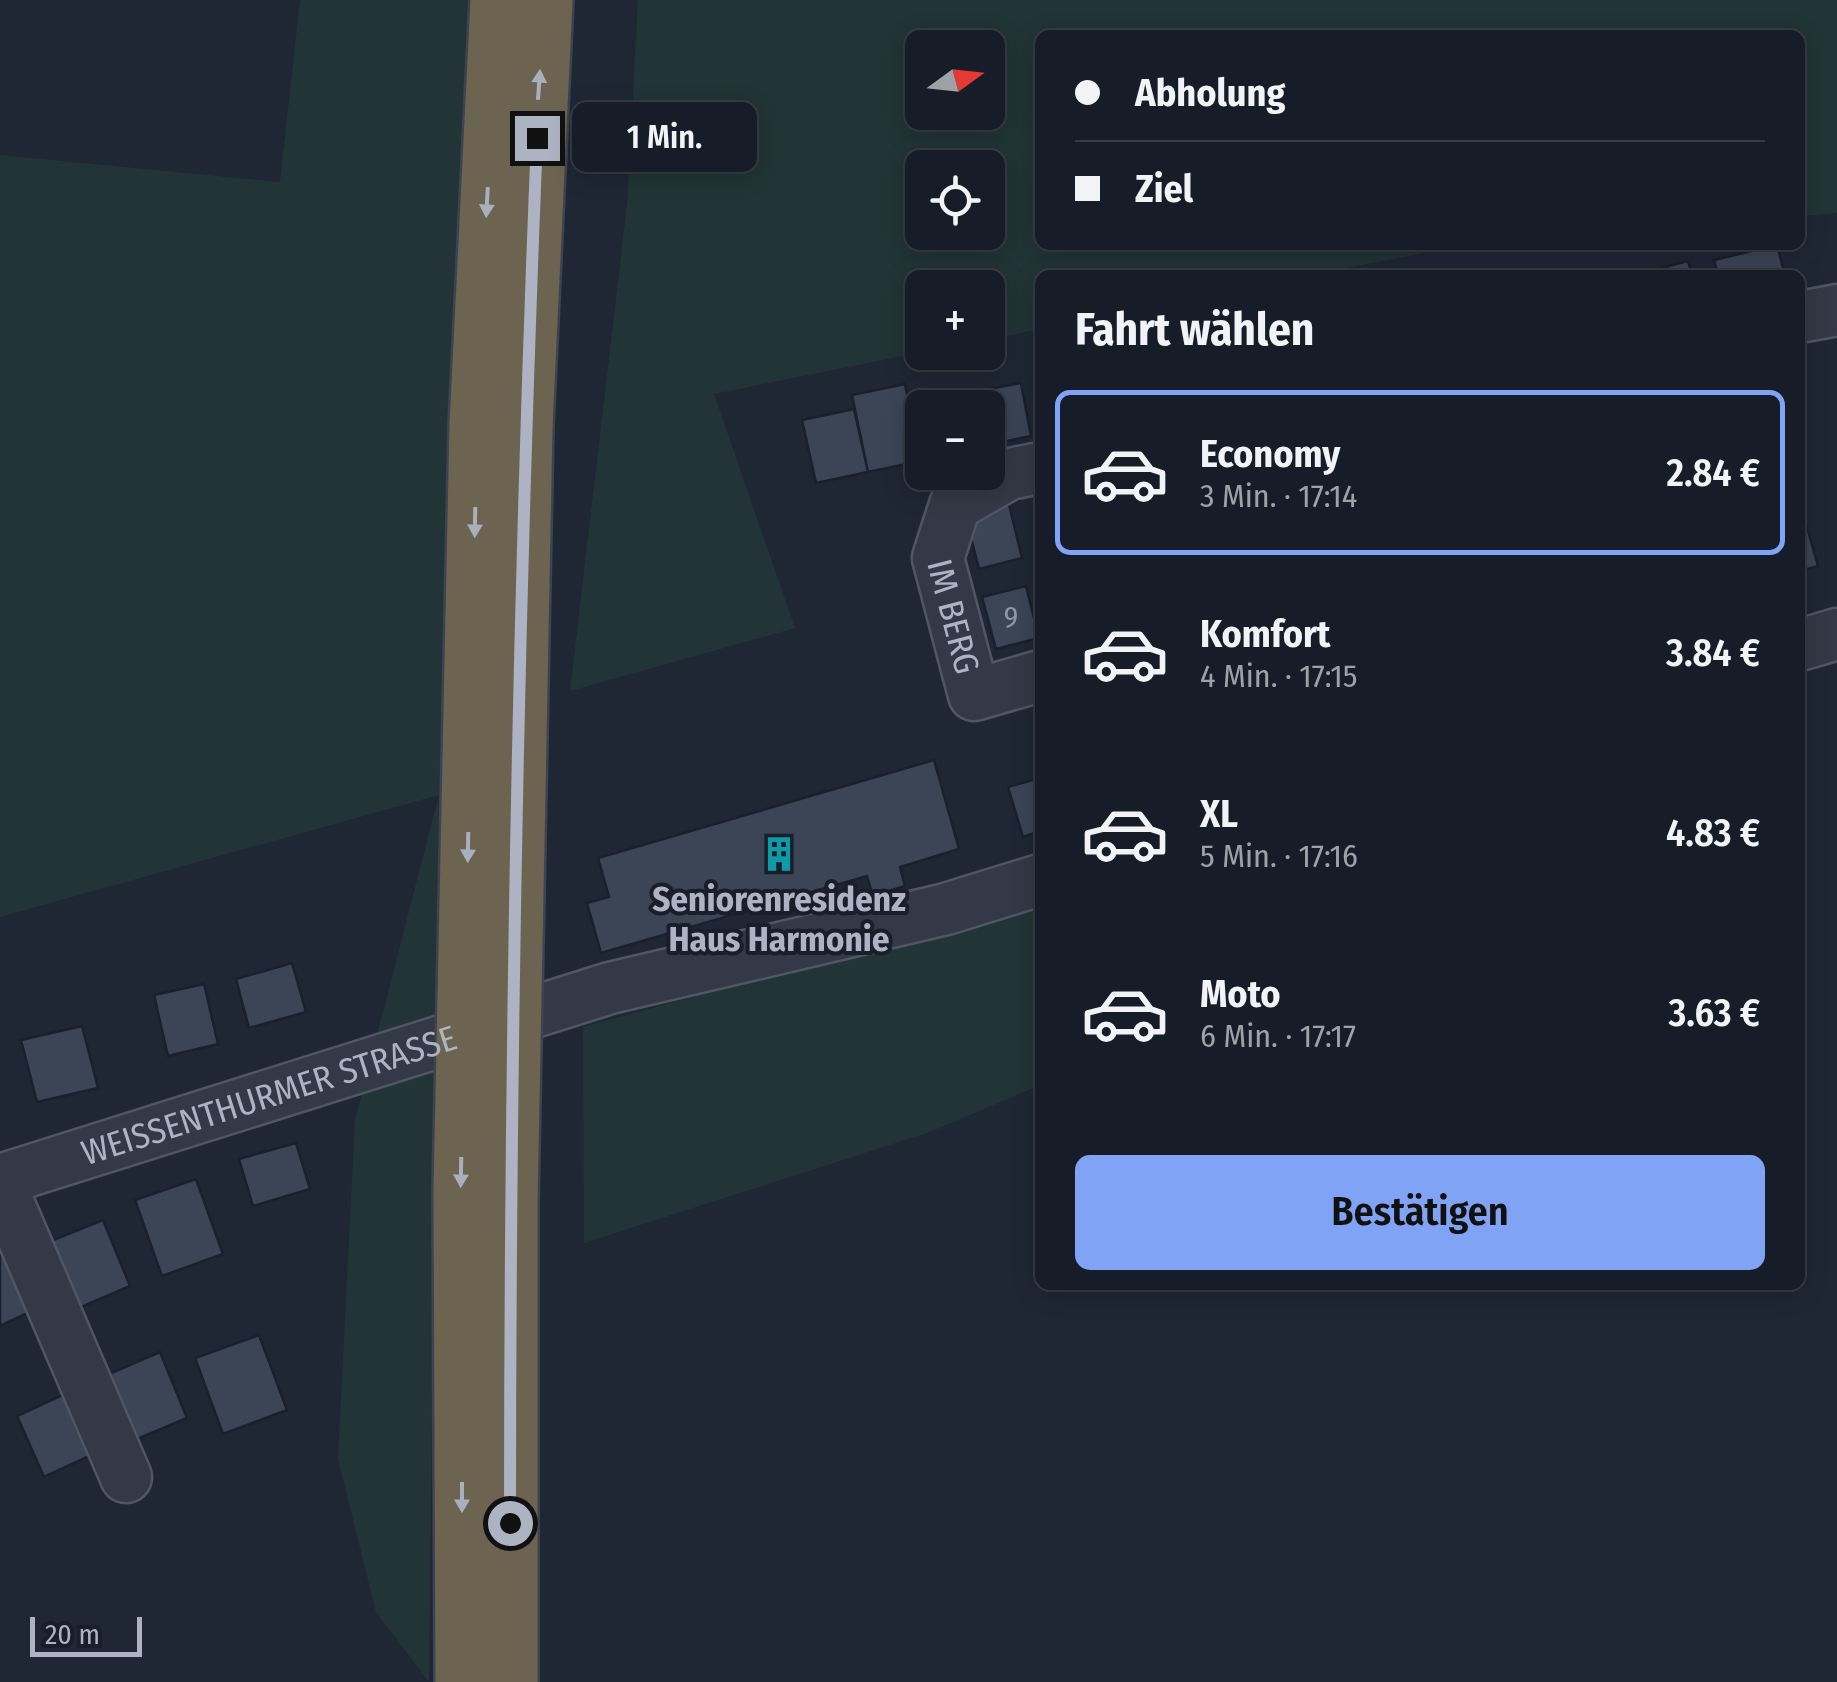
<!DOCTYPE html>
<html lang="de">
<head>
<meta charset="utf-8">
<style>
  body { margin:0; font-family:"Fira Sans Condensed",sans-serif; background:#202630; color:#f1f3f6; height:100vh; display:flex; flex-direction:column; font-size:38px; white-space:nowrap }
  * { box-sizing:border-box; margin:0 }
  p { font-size:32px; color:#9ea2a8 }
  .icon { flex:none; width:55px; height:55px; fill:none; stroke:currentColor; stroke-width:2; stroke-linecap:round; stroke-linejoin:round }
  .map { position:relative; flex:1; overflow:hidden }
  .drawer { position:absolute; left:1035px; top:270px; width:770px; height:1020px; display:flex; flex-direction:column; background:#171d28; border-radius:15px; box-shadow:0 5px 25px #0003,0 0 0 2px #363b45 }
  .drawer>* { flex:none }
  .banner { position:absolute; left:1035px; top:30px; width:770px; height:220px; border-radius:15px; box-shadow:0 5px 25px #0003,0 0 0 2px #363b45; display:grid; align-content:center; height:220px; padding:0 40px; background:#171d28 }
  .needle { width:65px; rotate:75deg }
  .controls { position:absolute; left:905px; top:30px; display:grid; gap:20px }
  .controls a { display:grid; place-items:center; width:100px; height:100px; border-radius:15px; background:#171d28; box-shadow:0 5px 25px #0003,0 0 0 2px #363b45; font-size:50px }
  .scale { position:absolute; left:30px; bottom:25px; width:112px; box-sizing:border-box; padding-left:10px; border:5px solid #adb3c3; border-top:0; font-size:28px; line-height:35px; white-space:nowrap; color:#adb3c3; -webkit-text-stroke:8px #181e2a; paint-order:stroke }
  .end { position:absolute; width:45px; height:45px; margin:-22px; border:12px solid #adb3c3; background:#111; box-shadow:0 0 0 5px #111 }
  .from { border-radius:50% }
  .bubble { position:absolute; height:70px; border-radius:15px; background:#171d28; box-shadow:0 5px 25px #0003,0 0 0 2px #363b45; font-size:32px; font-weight:600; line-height:70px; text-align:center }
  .banner b { display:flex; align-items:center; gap:35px; height:95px; font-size:38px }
  .banner b+b { border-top:2px solid #363b45 }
  .banner i { width:25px; height:25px; background:#f1f3f6 }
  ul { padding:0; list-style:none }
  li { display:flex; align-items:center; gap:30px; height:165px; margin:0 20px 15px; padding:0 20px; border:5px solid transparent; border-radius:15px }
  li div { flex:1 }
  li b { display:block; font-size:38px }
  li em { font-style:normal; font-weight:600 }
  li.current { border-color:#80a3f5 }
  li>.icon { width:90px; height:90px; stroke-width:1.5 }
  h2 { padding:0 40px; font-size:45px; line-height:120px }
  .action { display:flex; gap:20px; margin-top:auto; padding:20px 40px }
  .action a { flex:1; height:115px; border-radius:15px; background:#80a3f5; color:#111; font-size:40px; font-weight:600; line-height:115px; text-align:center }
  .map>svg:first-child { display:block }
  .green { fill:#223437; fill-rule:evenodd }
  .building { fill:#3b4556; stroke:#1a202c; stroke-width:2.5 }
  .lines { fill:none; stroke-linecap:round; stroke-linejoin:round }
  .minor-casing { stroke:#505664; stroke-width:55 }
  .highway-casing { stroke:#3d4350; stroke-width:60 }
  .minor { stroke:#333946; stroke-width:50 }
  .highway { stroke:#6c6350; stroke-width:55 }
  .highway-bridge-casing { stroke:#3d4350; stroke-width:60; stroke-linecap:butt }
  .highway-bridge { stroke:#6c6350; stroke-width:55 }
  .oneway { fill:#aaafbd }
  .route { stroke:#adb3c3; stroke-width:12 }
  .labels { text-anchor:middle; stroke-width:8; stroke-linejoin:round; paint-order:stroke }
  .number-label { font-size:30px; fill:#9098a8 }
  .street-label { font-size:35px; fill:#adb3c3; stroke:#181e2a }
  .poi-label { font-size:35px; font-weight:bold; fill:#adb3c3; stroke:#181e2a }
</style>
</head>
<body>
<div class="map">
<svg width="1837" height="1682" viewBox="0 0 1837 1682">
  <rect width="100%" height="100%" fill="#1f2735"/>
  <path class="green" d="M300 0H470L465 76 439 794 429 1682 376 1612 338 1459 355 1120 439 795 0 917V155L280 182Z
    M638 0H1837V213L1800 216V35H1040V245H1463L1312 275H1040V329L988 340V288H922L923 352 714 394 795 628 570 691 627 205ZM922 48H988V112H922ZM922 168H988V232H922Z
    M1040 902V1085L930 1132 584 1243 583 1027Z"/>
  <path class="building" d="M1777 245 1785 275H1718L1714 260Z
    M1688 261 1692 275H1635Z
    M1021 383 1031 436 988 445V408H955L953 396Z
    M905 384 921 461 868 472 852 395Z
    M854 409 868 472 816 483 802 420Z
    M1007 496 1022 558 979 569 963 507Z
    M1803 513 1818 566 1800 571V514Z
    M1026 586 1039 638 996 649 982 597Z
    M934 760 959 849 900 867 905 886 873 896 867 876 601 953 587 903 609 897 598 858Z
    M1040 778V831L1023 837 1008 787Z
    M292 963 306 1012 249 1028 236 979Z
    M204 984 218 1044 168 1056 154 995Z
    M82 1026 98 1088 37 1102 21 1040Z
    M296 1143 310 1189 253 1206 239 1159Z
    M196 1179 223 1254 162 1276 135 1200Z
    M103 1220 130 1286 79 1308 51 1241Z
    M0 1241 36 1309 0 1326Z
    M259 1335 287 1410 223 1434 195 1358Z
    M160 1352 187 1418 130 1442 102 1377Z
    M71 1391 98 1452 44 1477 17 1416Z"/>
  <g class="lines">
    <defs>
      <g id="minor">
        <path d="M1800 317 1837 310"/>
        <path id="s1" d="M1040 468 1009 474 955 505 938 558 974 695 1040 676"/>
        <path d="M1800 645 1837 634"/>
        <path id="s2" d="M0 1180 610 988 946 909 1040 880"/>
        <path d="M0 1184 126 1477"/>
      </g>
      <path id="highway" d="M477 425 498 0
        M525 427 545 0"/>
    </defs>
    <use href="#minor" class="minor-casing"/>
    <use href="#highway" class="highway-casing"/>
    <use href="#minor" class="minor"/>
    <use href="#highway" class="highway"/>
    <defs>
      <path id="highway-bridge" d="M463 1682 461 1190 477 425
        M510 1682V1204L525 427"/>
    </defs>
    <use href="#highway-bridge" class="highway-bridge-casing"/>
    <use href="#highway-bridge" class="highway-bridge"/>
  </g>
  <defs><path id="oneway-solid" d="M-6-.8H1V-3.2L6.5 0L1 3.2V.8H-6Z" transform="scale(2.5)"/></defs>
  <g class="oneway">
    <use href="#oneway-solid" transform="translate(539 85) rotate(-86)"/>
    <use href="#oneway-solid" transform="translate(487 202) rotate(93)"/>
    <use href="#oneway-solid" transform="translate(475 522) rotate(91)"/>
    <use href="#oneway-solid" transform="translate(468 847) rotate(91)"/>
    <use href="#oneway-solid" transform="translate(461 1172) rotate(91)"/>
    <use href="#oneway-solid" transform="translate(462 1497) rotate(90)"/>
  </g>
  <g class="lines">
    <path class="route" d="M510 1523C510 1061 518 599 537 138"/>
  </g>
  <defs>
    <symbol id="building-bare" viewBox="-9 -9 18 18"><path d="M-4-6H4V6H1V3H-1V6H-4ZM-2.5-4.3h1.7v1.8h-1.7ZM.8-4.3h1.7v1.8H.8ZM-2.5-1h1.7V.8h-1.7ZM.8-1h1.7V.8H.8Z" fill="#0f9aa8" stroke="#181e2a" stroke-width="2.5" paint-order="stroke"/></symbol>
  </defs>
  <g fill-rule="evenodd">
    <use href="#building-bare" x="754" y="829" width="50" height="50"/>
  </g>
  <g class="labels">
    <g class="number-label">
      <text x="1011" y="627">9</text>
    </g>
    <g class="street-label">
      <text dy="12" stroke="none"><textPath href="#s1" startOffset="210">IM BERG</textPath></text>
      <text dy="12" stroke="none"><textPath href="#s2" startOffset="282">WEISSENTHURMER STRASSE</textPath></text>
    </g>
    <g class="poi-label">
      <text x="779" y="911">Seniorenresidenz<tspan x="779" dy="40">Haus Harmonie</tspan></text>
    </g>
  </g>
</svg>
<div class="controls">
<a><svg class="needle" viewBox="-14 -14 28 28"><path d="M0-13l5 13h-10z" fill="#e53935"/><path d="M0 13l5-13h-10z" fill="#9ea2a8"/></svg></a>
<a><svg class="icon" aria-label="locate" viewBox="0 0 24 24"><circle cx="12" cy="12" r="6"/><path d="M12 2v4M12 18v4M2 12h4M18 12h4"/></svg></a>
<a>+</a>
<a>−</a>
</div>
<div class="scale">20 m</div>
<i class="end from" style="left:510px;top:1523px"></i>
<i class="end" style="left:537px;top:138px"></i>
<div class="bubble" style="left:572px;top:102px;width:185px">1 Min.</div>
<div class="banner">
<b><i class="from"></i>Abholung</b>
<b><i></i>Ziel</b>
</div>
<section class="drawer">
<h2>Fahrt wählen</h2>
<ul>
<li class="current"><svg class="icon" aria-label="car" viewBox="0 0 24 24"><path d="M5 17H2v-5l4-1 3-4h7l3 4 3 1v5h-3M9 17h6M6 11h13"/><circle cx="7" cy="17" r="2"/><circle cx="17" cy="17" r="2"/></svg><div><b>Economy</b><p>3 Min. · 17:14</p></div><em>2.84 €</em></li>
<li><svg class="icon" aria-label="car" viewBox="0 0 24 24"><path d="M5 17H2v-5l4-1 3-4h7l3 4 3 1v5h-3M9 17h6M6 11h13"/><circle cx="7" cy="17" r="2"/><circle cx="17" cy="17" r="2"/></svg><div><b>Komfort</b><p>4 Min. · 17:15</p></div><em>3.84 €</em></li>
<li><svg class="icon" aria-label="car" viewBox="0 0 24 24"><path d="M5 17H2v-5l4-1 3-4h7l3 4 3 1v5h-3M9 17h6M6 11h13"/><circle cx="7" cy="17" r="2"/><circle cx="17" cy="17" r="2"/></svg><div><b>XL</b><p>5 Min. · 17:16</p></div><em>4.83 €</em></li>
<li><svg class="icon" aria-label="car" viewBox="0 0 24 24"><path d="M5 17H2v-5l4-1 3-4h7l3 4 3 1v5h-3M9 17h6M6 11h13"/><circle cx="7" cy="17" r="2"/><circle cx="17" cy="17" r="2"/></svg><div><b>Moto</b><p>6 Min. · 17:17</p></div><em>3.63 €</em></li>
</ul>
<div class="action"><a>Bestätigen</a></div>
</section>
</div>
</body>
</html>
